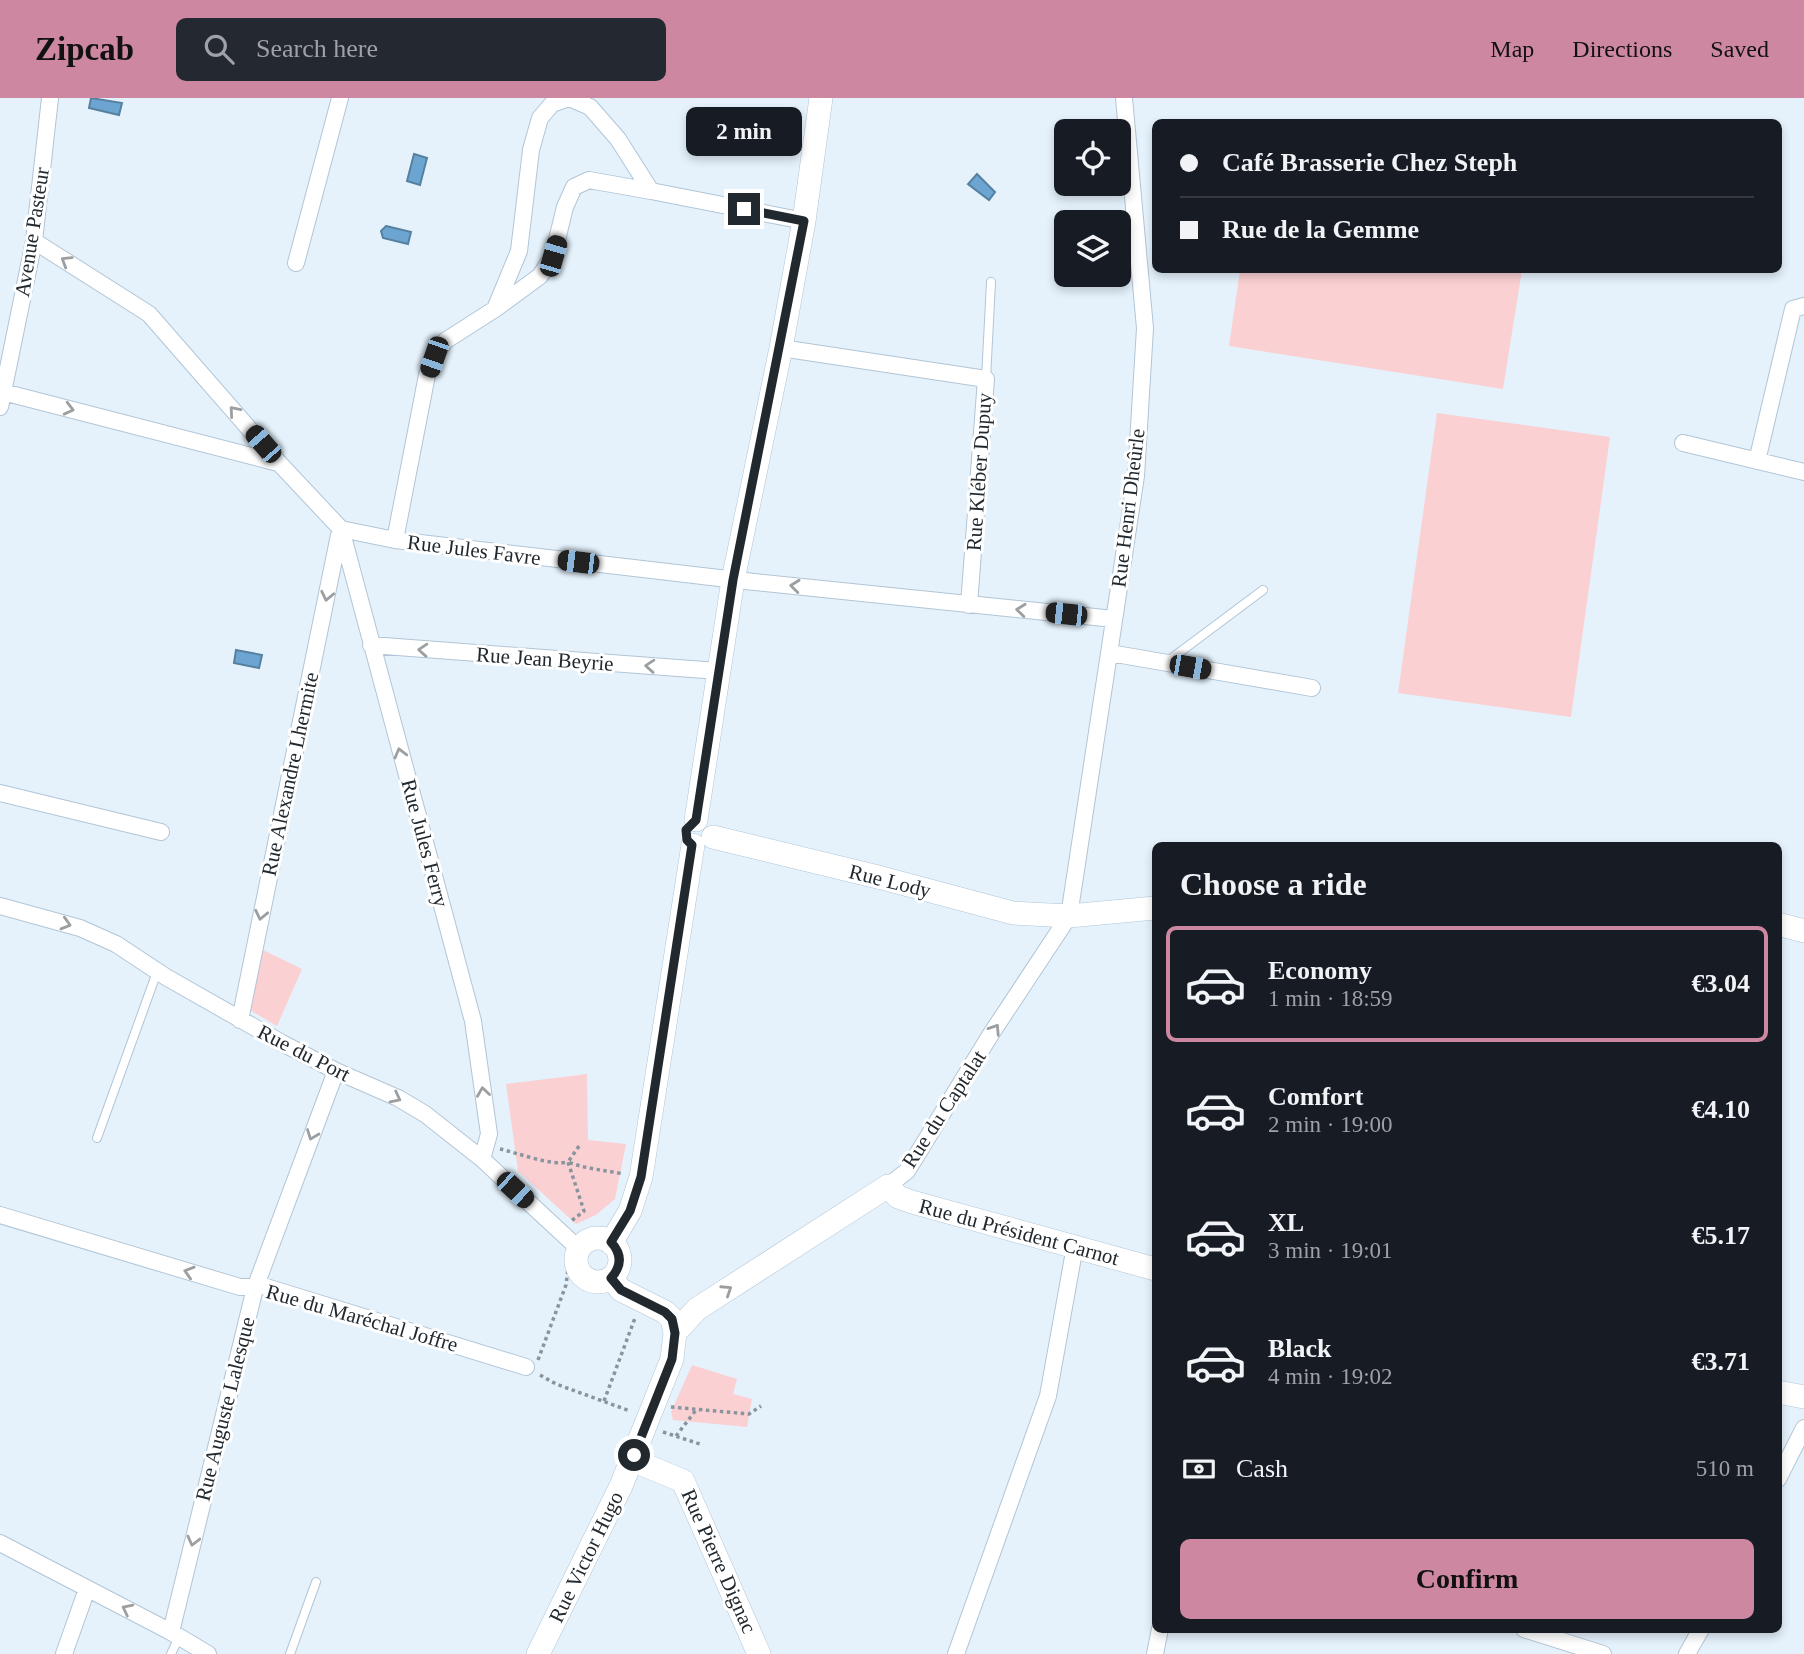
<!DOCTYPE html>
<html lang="en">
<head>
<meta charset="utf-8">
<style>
  body { margin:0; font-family:Georgia,serif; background:#242831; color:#f1f3f6; height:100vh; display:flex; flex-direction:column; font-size:26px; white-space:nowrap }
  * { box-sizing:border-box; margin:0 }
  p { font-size:23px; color:#9ea1a6 }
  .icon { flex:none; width:38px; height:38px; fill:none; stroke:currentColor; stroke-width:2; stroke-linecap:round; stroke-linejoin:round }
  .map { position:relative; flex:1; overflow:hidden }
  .details { position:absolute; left:1152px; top:744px; width:630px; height:791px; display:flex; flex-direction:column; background:#171b24; border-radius:10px; box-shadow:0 4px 10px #0003 }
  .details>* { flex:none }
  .banner { position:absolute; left:1152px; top:21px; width:630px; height:154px; border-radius:10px; box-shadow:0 4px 10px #0003; display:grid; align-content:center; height:154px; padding:0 28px; background:#171b24 }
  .buttons { position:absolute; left:1054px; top:21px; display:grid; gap:14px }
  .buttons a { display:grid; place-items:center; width:77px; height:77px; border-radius:10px; background:#171b24; box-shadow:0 4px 10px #0003; font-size:35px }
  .end { position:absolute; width:32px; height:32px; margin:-16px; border:9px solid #21292f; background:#fff; box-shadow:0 0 0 4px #fff }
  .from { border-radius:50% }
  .bubble { position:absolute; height:49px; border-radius:10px; background:#171b24; box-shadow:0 4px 10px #0003; font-size:23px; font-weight:800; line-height:49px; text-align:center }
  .car { position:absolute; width:21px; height:42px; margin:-21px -10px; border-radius:9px; box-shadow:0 0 5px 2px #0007; background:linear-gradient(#222 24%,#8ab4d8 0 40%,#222 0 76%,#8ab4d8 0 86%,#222 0) }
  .banner b { display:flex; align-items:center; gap:24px; height:66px; font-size:26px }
  .banner b+b { border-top:2px solid #363941 }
  .banner i { width:18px; height:18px; background:#f1f3f6 }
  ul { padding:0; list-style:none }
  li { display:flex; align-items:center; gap:21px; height:116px; margin:0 14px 10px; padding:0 14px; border:4px solid transparent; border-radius:10px }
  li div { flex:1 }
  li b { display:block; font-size:26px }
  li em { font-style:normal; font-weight:800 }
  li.on { border-color:#cd87a1 }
  li>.icon { width:63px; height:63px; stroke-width:1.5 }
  h2 { padding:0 28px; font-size:32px; line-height:84px }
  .pay { display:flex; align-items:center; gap:18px; height:77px; padding:0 28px; font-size:26px }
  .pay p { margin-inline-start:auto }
  .button { display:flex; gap:14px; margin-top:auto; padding:14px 28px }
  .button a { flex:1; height:80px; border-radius:10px; background:#cd87a1; color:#111; font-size:28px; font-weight:800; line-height:80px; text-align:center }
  header { display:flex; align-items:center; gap:42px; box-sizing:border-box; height:98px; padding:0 35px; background:#cd87a1; color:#111 }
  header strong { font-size:33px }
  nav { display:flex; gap:38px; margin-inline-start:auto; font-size:24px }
  .search { width:490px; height:63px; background:#242831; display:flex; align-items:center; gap:18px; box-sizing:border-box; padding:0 24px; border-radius:10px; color:#9ea1a6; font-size:26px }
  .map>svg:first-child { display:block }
  .green { fill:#fbd0d3 }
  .water { fill:#6ca5d1; stroke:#5680a0; stroke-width:2 }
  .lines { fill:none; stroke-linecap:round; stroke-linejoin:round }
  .lane-casing { stroke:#b1c5d6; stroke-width:10 }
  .street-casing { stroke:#b1c5d6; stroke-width:18 }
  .secondary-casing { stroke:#b1c5d6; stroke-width:24 }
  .path { stroke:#89949c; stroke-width:3.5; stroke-dasharray:3.5 3.5; stroke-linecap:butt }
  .lane { stroke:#fff; stroke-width:8 }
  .street { stroke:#fff; stroke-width:16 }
  .secondary { stroke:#fff; stroke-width:23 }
  .oneway { stroke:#9b9fa1 }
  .route { stroke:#21292f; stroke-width:9 }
  .labels { text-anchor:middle; stroke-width:6; stroke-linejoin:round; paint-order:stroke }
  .street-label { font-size:21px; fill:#21292f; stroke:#fff }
</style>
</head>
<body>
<header>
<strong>Zipcab</strong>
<div class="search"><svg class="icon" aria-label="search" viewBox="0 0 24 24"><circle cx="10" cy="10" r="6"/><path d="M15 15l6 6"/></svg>Search here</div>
<nav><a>Map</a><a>Directions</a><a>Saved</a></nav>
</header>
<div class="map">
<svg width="1804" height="1556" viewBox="0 0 1804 1556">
  <rect width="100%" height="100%" fill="#e5f2fc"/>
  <path class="green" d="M1240 172H1522L1503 291 1229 248Z
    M1437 315 1610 339 1571 619 1398 595Z
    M263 852 302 871 277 928 248 911Z
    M587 976 588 1042 626 1046 615 1101 596 1117 576 1126 518 1073 506 986Z
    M692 1267 737 1281 733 1296 752 1301 747 1329 673 1322 671 1314Z"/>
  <path class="water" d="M91 0 122 5 119 17 89 10Z
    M414 56 427 60 420 87 407 83Z
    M977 76 995 94 989 102 968 86Z
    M386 128 411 134 408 146 383 140 381 133Z
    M236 552 262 557 259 570 234 565Z"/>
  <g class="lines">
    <defs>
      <path id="lane" d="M986 281 991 184
        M1168 563 1263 492
        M97 1040 157 874
        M171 1556 179 1539
        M290 1556 316 1484"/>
      <path id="street" d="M34 143 149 216 279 365 341 431 395 442 745 483 1114 521
        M296 165 340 0
        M495 211 540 178 553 158 565 109 574 89 589 82 651 93
        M781 250 986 281 969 507
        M3 294 278 365
        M0 309 34 143 50 0
        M1683 345 1804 374
        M1757 363 1793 211 1804 208
        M341 431 473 923 489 1036 482 1061
        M395 442 427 277 434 259 445 243 495 211 519 153 531 52 540 20 552 6 569 0 590 9 618 41 651 93 804 123
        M371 547 718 573
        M1110 555 1312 590
        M0 695 161 734
        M0 808 80 830 116 846 166 879 282 945 336 973 398 1000 425 1016 482 1061 579 1151
        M240 922 339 437
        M888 1088 907 1073 991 936 1069 818 1136 378 1145 230 1124 0
        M0 1117 240 1189 263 1188 526 1269
        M1778 1381 1804 1330
        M0 1445 171 1534 208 1556
        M1524 1531 1603 1556
        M171 1534 255 1190 336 973
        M64 1556 87 1491
        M956 1556 1048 1298 1075 1148
        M1155 1556 1160 1531
        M1687 1556 1701 1531"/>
      <path id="secondary" d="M696 722 733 482 781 250 804 123 821 0
        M713 739 882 780 1013 815 1069 818 1155 810
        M1778 826 1804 833
        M576 1162a22 22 0 1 1 44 0a22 22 0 1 1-44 0Z
        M611 1145 630 1113 641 1079 693 747
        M675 1235 697 1211 888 1088 898 1099 912 1104 1155 1171
        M1778 1294 1804 1299
        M632 1362 683 1383 759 1556
        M538 1556 621 1388 672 1261 675 1235 672 1221 665 1214 621 1192 611 1180"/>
    </defs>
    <use href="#lane" class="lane-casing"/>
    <use href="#street" class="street-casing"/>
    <use href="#secondary" class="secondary-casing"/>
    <path class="path" d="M579 1048 568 1064C586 1071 604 1072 624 1076
      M500 1051C518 1055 551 1068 568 1064L584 1113 570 1124
      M538 1262 566 1187 569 1163
      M540 1277 556 1286 630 1313
      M604 1303 635 1220
      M671 1309 749 1316 761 1308
      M663 1334 703 1347
      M676 1338 696 1312"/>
    <use href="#lane" class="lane"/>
    <use href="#street" class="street"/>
    <use href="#secondary" class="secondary"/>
  </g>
  <defs><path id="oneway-chevron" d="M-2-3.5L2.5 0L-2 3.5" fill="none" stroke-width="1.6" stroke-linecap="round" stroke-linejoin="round" transform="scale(1.75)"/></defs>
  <g class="oneway">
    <use href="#oneway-chevron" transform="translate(66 163) rotate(-148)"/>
    <use href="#oneway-chevron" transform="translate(69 311) rotate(14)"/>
    <use href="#oneway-chevron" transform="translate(234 313) rotate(-131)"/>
    <use href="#oneway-chevron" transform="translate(795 488) rotate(-174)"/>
    <use href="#oneway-chevron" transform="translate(327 498) rotate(102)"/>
    <use href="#oneway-chevron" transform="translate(1021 512) rotate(-174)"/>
    <use href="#oneway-chevron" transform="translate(423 552) rotate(-176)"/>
    <use href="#oneway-chevron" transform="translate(650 568) rotate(-176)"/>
    <use href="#oneway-chevron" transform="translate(400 655) rotate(-105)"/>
    <use href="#oneway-chevron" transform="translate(261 817) rotate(102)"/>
    <use href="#oneway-chevron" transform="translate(66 826) rotate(16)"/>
    <use href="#oneway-chevron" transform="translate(995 931) rotate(-57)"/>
    <use href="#oneway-chevron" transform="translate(483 994) rotate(-98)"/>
    <use href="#oneway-chevron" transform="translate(396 1000) rotate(27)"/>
    <use href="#oneway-chevron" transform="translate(312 1037) rotate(111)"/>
    <use href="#oneway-chevron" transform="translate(189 1174) rotate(-163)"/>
    <use href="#oneway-chevron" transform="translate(727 1192) rotate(-33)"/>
    <use href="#oneway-chevron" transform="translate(193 1443) rotate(104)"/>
    <use href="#oneway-chevron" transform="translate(127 1511) rotate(-153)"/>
  </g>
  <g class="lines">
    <path class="route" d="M634 1357 672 1261 675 1235 672 1221 665 1214 621 1192 611 1180C622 1168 622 1156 611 1144L630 1113 641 1079 692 747 687 742 686 732 696 722 733 482 804 123 744 111"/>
  </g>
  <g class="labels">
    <g class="street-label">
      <text transform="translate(32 134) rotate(-81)" y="7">Avenue Pasteur</text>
      <text transform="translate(979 374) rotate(-86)" y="7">Rue Kléber Dupuy</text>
      <text transform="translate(1128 410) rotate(-83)" y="7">Rue Henri Dheûrle</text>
      <text transform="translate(474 452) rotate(7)" y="7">Rue Jules Favre</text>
      <text transform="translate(545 561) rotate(4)" y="7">Rue Jean Beyrie</text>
      <text transform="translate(290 676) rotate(-78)" y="7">Rue Alexandre Lhermite</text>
      <text transform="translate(425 745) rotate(75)" y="7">Rue Jules Ferry</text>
      <text transform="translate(890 783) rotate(14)" y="7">Rue Lody</text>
      <text transform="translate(304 955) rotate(27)" y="7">Rue du Port</text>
      <text transform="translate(944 1011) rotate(-57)" y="7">Rue du Captalat</text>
      <text transform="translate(1019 1134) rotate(15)" y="7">Rue du Président Carnot</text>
      <text transform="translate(362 1220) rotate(16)" y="7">Rue du Maréchal Joffre</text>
      <text transform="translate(225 1311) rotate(-76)" y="7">Rue Auguste Lalesque</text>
      <text transform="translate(586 1459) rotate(-64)" y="7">Rue Victor Hugo</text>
      <text transform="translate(719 1463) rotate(66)" y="7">Rue Pierre Dignac</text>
    </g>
  </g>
</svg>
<div class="buttons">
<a><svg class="icon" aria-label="locate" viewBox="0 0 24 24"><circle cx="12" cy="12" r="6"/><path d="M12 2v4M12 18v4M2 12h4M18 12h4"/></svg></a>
<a><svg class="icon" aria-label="layers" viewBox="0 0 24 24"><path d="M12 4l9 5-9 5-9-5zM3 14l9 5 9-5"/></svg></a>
</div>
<i class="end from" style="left:634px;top:1357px"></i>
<i class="end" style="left:744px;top:111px"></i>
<div class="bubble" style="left:686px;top:9px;width:116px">2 min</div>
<i class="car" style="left:553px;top:158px;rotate:16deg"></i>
<i class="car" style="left:434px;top:259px;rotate:199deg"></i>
<i class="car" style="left:263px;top:346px;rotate:319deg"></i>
<i class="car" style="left:578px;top:464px;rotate:277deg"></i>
<i class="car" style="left:1066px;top:516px;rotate:276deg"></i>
<i class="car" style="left:1190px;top:569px;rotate:100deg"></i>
<i class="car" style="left:515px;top:1092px;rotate:133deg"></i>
<div class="banner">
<b><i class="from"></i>Café Brasserie Chez Steph</b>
<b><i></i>Rue de la Gemme</b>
</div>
<section class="details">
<h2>Choose a ride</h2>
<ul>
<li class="on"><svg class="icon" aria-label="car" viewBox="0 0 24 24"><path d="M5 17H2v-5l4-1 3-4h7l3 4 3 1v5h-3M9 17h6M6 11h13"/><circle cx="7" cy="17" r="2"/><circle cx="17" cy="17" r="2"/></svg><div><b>Economy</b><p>1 min · 18:59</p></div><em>€3.04</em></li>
<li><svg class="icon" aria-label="car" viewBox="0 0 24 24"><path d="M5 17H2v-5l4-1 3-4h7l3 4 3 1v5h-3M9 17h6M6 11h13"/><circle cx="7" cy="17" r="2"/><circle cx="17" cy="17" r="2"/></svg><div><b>Comfort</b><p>2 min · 19:00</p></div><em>€4.10</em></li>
<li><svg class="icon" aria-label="car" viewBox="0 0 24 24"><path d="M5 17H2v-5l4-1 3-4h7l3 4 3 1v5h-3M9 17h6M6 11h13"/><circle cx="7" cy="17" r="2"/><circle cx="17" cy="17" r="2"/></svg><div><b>XL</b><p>3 min · 19:01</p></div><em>€5.17</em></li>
<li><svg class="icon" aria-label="car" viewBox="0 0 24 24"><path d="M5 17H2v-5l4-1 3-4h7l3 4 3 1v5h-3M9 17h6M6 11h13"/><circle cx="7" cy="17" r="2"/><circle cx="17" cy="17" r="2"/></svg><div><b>Black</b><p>4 min · 19:02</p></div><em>€3.71</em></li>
</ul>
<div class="pay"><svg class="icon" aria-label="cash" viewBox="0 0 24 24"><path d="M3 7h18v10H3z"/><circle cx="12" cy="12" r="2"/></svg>Cash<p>510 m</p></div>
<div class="button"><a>Confirm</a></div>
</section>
</div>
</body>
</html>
